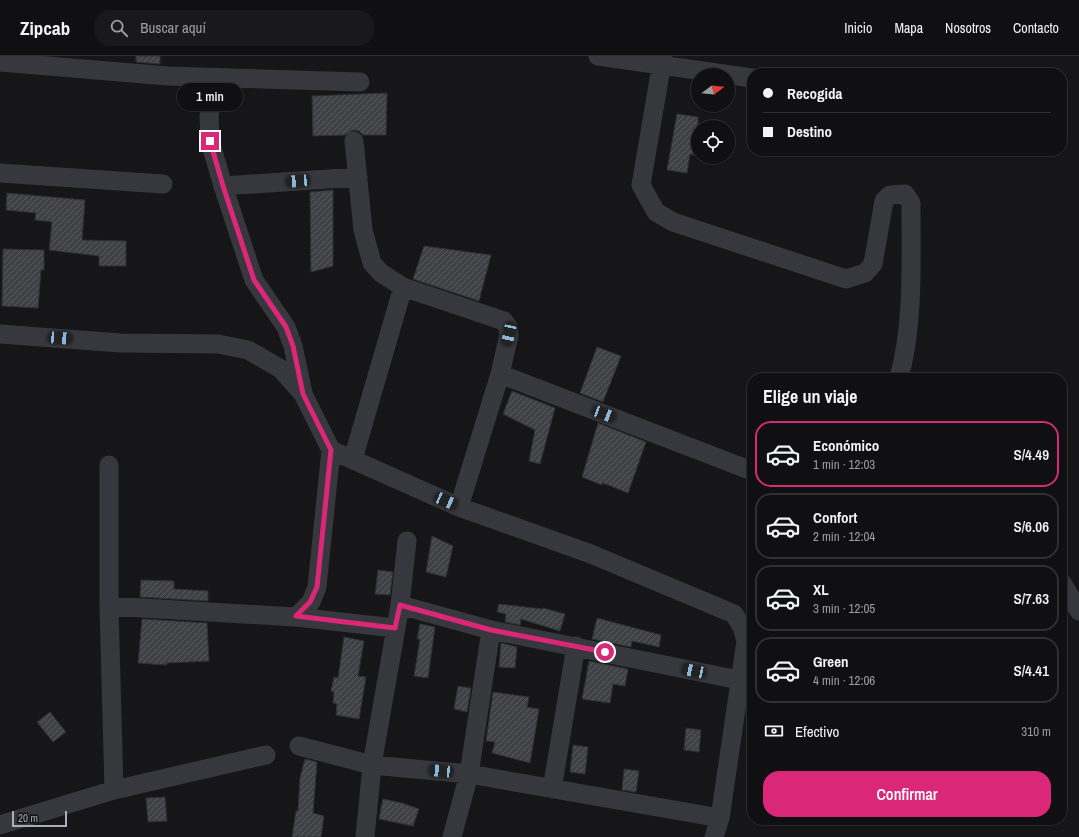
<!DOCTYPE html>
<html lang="es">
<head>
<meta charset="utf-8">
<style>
  body { margin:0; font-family:"Archivo Narrow",sans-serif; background:#19191b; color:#f1f3f6; height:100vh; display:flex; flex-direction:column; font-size:15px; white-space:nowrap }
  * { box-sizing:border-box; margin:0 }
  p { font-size:13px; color:#9c9d9f }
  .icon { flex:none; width:22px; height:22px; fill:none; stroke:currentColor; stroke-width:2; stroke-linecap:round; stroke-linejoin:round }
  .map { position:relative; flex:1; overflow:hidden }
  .drawer { position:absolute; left:747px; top:317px; width:320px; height:452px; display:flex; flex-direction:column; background:#101012; border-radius:16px; box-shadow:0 1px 3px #0004,0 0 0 1px #303032 }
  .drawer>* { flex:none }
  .top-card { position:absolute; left:747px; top:12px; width:320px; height:88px; border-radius:16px; box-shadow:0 1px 3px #0004,0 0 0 1px #303032; display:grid; align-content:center; height:88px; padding:0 16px; background:#101012 }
  .needle { width:26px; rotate:74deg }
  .controls { position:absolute; left:691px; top:12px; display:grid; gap:8px }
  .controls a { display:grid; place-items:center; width:44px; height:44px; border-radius:50%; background:#101012; box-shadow:0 1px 3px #0004,0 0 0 1px #303032; font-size:20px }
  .scale { position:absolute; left:12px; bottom:10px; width:55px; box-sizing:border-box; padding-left:4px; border:2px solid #a8adb8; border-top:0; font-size:11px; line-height:14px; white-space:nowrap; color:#a8adb8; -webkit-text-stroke:3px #111113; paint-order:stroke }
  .end { position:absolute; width:18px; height:18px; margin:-9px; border:5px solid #db2777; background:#fff; box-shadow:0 0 0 2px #fff }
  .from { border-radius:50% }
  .bubble { position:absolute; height:28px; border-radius:14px; background:#101012; box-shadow:0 1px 3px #0004,0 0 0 1px #303032; font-size:13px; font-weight:600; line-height:28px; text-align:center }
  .car { position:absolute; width:12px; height:24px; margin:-12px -6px; border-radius:5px; box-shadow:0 0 3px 1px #0007; background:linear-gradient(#222 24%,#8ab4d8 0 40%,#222 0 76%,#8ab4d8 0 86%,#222 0) }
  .top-card b { display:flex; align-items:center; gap:14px; height:38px; font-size:15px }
  .top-card b+b { border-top:1px solid #303032 }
  .top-card i { width:10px; height:10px; background:#f1f3f6 }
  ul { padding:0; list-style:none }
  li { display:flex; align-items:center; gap:12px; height:66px; margin:0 8px 6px; padding:0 8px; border:2px solid #303032; border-radius:16px }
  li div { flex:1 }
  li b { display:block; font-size:15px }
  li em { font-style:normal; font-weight:600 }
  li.active { border-color:#db2777 }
  li>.icon { width:36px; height:36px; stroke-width:1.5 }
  h2 { padding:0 16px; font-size:18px; line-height:48px }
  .pay { display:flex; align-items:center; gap:10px; height:44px; padding:0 16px; font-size:15px }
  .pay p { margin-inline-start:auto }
  .cta { display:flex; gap:8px; margin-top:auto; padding:8px 16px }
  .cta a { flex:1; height:46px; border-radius:16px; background:#db2777; color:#fff; font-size:16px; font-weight:600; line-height:46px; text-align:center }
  header { display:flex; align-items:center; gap:24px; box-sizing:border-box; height:56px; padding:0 20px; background:#101012; border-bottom:1px solid #303032 }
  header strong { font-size:19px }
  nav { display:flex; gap:22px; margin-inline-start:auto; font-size:14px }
  .search { width:280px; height:36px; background:#19191b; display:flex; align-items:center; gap:10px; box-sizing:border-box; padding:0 14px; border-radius:16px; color:#9c9d9f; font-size:15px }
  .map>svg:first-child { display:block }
  .building { fill:url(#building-hatch); stroke:#303034 }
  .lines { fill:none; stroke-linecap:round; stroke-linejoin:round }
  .minor { stroke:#37383d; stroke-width:19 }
  .route { stroke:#db2777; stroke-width:5 }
</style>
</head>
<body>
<header>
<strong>Zipcab</strong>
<div class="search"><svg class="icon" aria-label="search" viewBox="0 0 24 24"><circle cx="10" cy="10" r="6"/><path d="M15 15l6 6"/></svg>Buscar aquí</div>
<nav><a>Inicio</a><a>Mapa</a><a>Nosotros</a><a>Contacto</a></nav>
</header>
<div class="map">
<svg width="1079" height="781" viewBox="0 0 1079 781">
  <defs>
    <pattern id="building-hatch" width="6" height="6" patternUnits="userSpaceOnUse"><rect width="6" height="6" fill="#404145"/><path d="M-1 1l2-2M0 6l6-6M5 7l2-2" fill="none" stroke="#595a5e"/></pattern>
  </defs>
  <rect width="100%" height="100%" fill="#161618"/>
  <path class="building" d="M136 0H160V8L136 6Z
    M387 37 386 79H363L359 75 353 74 345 79 313 80 312 40Z
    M677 58 698 61V100L690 98 687 117 667 114Z
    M333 134V210L311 216 310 136Z
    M7 137 85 144 82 184 126 185V210H99V200L49 194 52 166 35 164 36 157 6 154Z
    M424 190 491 199 479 245 413 223Z
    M3 193 44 194V214H41L38 252 2 250Z
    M597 291 621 300 603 346 580 337Z
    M512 335 555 352 540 408 529 405 535 374 503 358Z
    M598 367 646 386 628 437 603 427 602 429 582 421Z
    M432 480 453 490 446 521 426 516Z
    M378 514 393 516 390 539 375 538Z
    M141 524 174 525V533L208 535V545L140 541Z
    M499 548 543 553V552L565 558 560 575 521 563 520 569 505 566 506 558 497 556Z
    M597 562 661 579 659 591 632 585 631 591 592 583Z
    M142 563 207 567 209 605 167 607 166 609 138 607Z
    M420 568 435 571 428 622 414 620 420 583H417Z
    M344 581 364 585 358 620 366 621 359 663 336 659 337 648 333 647 334 636 331 635 334 621 338 622Z
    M501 587 517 591 515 612 499 611Z
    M589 605 628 613 625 630 613 628 610 647 582 643Z
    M458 630 471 632 467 656 454 653Z
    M493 636 529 641 527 651 539 653 530 707 492 697 495 686 486 685Z
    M50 656 66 676 53 686 37 666Z
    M686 672 701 674 699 696 684 694Z
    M573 689 588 691 585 718 570 716Z
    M305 703 317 706 313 757 324 760 321 781H292L296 755H298L300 722Z
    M624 713 639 715 636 736 622 734Z
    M165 741 167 765 148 766 146 742Z
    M383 743 402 747 419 753 413 770 379 763Z"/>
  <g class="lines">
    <path class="minor" d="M598 0 752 22
      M663 0 641 129 656 156 673 166 846 223 865 217 873 208 884 145 890 139 905 138 911 147C911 204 914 267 899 322
      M0 6 168 20 360 26
      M230 22 212 41 209 61 210 85 223 130 254 224 286 271 293 290 303 337
      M354 85 363 174 372 207 381 217 403 231 504 265 508 271 509 279 500 318 459 451
      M0 117 163 128
      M223 130 358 121
      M0 278 120 287 218 288 248 294 281 313 303 338 331 394 459 451 591 498 734 558 742 571 746 585 720 762 714 781
      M500 318 752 415
      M353 403 403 231
      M109 409V550L114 734
      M1062 527 1079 555
      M400 549 491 574 739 624
      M109 550 296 561 395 572
      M296 561 311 546 317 531 331 394
      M299 690 372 709 469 718 720 762
      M552 733 576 590
      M0 769 114 734 266 699
      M365 781 372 709 400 549 407 485
      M452 781 469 718 491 574"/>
  </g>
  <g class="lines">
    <path class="route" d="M210 85 223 130 254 224 286 271 293 290 303 338 331 394 317 531 310 546 296 560 395 572 400 549 491 574 605 596"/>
  </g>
</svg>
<div class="controls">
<a><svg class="needle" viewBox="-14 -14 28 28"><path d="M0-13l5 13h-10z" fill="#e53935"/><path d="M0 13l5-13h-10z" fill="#9c9d9f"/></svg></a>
<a><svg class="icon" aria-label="locate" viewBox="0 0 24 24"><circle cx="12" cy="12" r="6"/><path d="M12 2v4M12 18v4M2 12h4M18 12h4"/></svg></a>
</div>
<div class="scale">20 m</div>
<i class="end from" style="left:605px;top:596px"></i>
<i class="end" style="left:210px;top:85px"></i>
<div class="bubble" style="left:177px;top:27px;width:66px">1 min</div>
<i class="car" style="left:298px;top:125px;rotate:266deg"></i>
<i class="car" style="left:509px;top:278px;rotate:192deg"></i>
<i class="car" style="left:60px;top:282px;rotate:94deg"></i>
<i class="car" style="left:604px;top:358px;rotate:111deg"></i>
<i class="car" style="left:446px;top:445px;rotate:114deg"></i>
<i class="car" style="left:694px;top:615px;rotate:282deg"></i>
<i class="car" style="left:441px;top:715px;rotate:275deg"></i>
<div class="top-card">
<b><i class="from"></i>Recogida</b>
<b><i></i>Destino</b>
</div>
<section class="drawer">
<h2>Elige un viaje</h2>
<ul>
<li class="active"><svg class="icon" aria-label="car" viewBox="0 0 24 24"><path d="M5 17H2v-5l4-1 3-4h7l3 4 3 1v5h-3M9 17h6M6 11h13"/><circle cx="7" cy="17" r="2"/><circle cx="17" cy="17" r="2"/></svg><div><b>Económico</b><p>1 min · 12:03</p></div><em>S/4.49</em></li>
<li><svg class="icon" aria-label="car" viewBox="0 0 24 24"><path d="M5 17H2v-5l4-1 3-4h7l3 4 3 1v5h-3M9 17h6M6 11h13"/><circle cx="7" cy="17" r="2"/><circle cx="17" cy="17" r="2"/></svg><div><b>Confort</b><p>2 min · 12:04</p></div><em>S/6.06</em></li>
<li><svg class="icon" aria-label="car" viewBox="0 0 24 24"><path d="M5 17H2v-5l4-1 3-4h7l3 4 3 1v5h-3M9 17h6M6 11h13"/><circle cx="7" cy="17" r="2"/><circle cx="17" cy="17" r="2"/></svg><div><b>XL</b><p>3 min · 12:05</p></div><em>S/7.63</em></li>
<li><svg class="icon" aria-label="car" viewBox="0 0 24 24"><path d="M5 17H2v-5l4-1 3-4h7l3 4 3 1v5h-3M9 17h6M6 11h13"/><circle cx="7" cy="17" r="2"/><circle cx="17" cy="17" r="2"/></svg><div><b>Green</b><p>4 min · 12:06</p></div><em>S/4.41</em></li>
</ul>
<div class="pay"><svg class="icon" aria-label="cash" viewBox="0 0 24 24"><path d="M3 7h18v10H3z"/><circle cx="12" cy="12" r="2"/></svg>Efectivo<p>310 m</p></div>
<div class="cta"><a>Confirmar</a></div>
</section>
</div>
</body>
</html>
